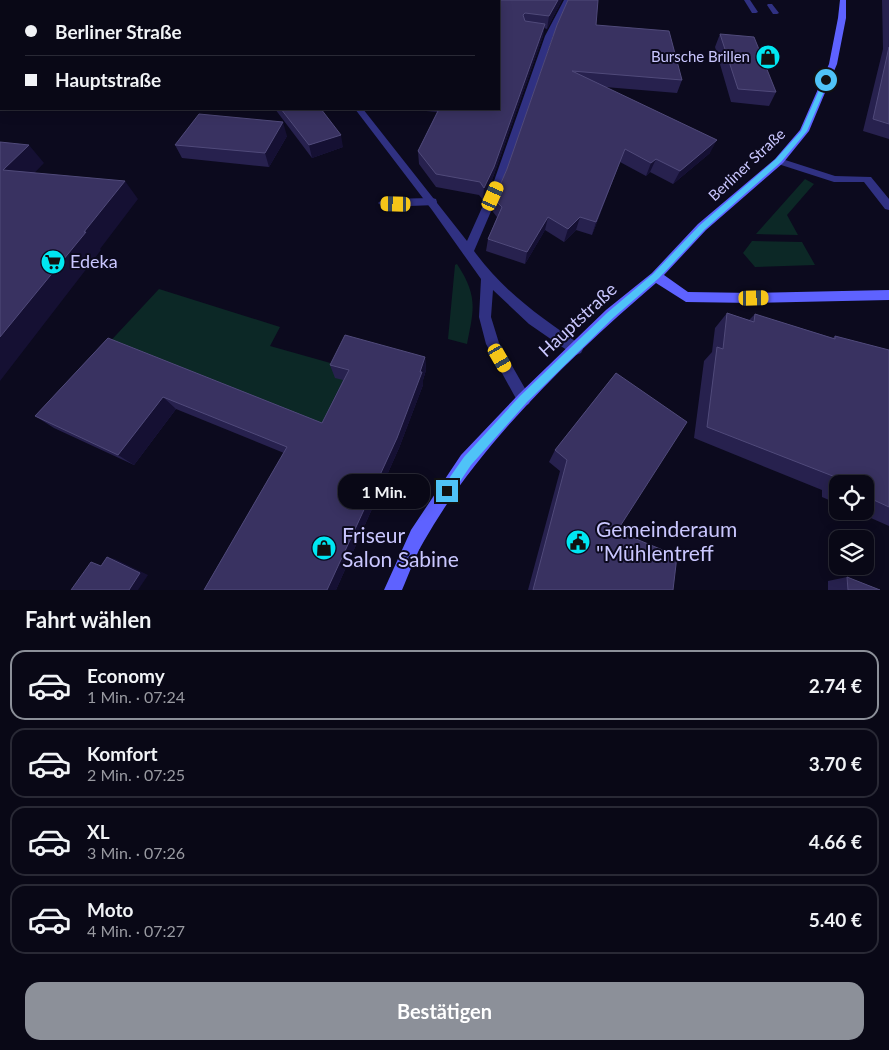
<!DOCTYPE html>
<html lang="de">
<head>
<meta charset="utf-8">
<style>
  body { margin:0; font-family:Lato,sans-serif; background:#12111f; color:#f1f3f6; height:100vh; display:flex; flex-direction:column; font-size:19px; white-space:nowrap }
  * { box-sizing:border-box; margin:0 }
  p { font-size:16px; color:#999aa1 }
  .icon { flex:none; width:28px; height:28px; fill:none; stroke:currentColor; stroke-width:2; stroke-linecap:round; stroke-linejoin:round }
  .map { position:relative; height:590px; overflow:hidden }
  .drawer { display:flex; flex-direction:column; background:#090816; flex:1 }
  .drawer>* { flex:none }
  .top-card { position:absolute; left:0px; top:0px; width:500px; height:110px; box-shadow:0 2px 12px #0003,0 0 0 1px #292935; display:grid; align-content:center; height:110px; padding:0 25px; background:#090816 }
  .tools { position:absolute; left:829px; top:475px; display:grid; gap:10px }
  .tools a { display:grid; place-items:center; width:45px; height:45px; border-radius:10px; background:#090816; box-shadow:0 2px 12px #0003,0 0 0 1px #292935; font-size:25px }
  .end { position:absolute; width:22px; height:22px; margin:-11px; border:6px solid #4fc3f7; background:#111; box-shadow:0 0 0 2px #111 }
  .from { border-radius:50% }
  .bubble { position:absolute; height:35px; border-radius:15px; background:#090816; box-shadow:0 2px 12px #0003,0 0 0 1px #292935; font-size:16px; font-weight:700; line-height:35px; text-align:center }
  .car { position:absolute; width:15px; height:30px; margin:-15px -8px; border-radius:6px; box-shadow:0 0 4px 1px #0007; background:linear-gradient(#f5c518 24%,#345 0 40%,#f5c518 0 76%,#345 0 86%,#f5c518 0) }
  .top-card b { display:flex; align-items:center; gap:18px; height:48px; font-size:19px }
  .top-card b+b { border-top:1px solid #292935 }
  .top-card i { width:12px; height:12px; background:#f1f3f6 }
  ul { padding:0; list-style:none }
  li { display:flex; align-items:center; gap:15px; height:70px; margin:0 10px 8px; padding:0 15px; border:2px solid #292935; border-radius:15px }
  li div { flex:1 }
  li b { display:block; font-size:19px }
  li em { font-style:normal; font-weight:700 }
  li.active { border-color:#8c9099 }
  li>.icon { width:45px; height:45px; stroke-width:1.5 }
  h2 { padding:0 25px; font-size:22px; line-height:60px }
  .action { display:flex; gap:10px; margin-top:auto; padding:10px 25px }
  .action a { flex:1; height:58px; border-radius:15px; background:#8c9099; color:#fff; font-size:20px; font-weight:700; line-height:58px; text-align:center }
  .map>svg:first-child { display:block }
  .green { fill:#0c2826 }
  .lines { fill:none; stroke-linecap:round; stroke-linejoin:round }
  .service { fill:#303182; fill-rule:evenodd }
  .minor { fill:#303182; fill-rule:evenodd }
  .secondary { fill:#5e62ff; fill-rule:evenodd }
  .wall { fill:#27214e }
  .shaded-wall { fill:#151033 }
  .building { fill:#393261; stroke:#504a7a }
  .route { fill:#4fc3f7 }
  .labels { text-anchor:middle; stroke-width:4; stroke-linejoin:round; paint-order:stroke }
  .far-poi-label { font-size:15px; fill:#cac7ff; stroke:#0c0a1e; text-anchor:end }
  .far-street-label { font-size:15px; fill:#cac7ff; stroke:#0c0a1e }
  .poi-label { font-size:18px; fill:#cac7ff; stroke:#0c0a1e; text-anchor:start }
  .street-label { font-size:18px; fill:#cac7ff; stroke:#0c0a1e }
  .near-poi-label { font-size:21px; fill:#cac7ff; stroke:#0c0a1e; text-anchor:start }
</style>
</head>
<body>
<div class="map">
<svg width="889" height="590" viewBox="0 0 889 590">
  <rect width="100%" height="100%" fill="#0c0a1e"/>
  <path class="green" d="M0 0H87L1 1 0 109Z
    M805 179 814 184 787 215 798 235 756 234Z
    M752 241 802 242 815 265 755 267 743 253Z
    M457 264C478 296 474 309 467 344L448 339 455 265Z
    M159 289 280 327 270 346 341 366 350 382 326 434 104 348Z"/>
  <g class="lines">
    <path class="service" d="M744 0H750L758 12 756 13H752Z
      M768 4H772L779 13 777 14H773L767 5Z
      M779 158 835 176 871 177 889 199V210L885 209 864 182H834L775 163 774 161Z
      M432 198 436 199 437 202 436 205 383 207 378 203 383 199Z"/>
    <path class="minor" d="M273 0H280V1H273Z
      M564 0H570L553 36 504 181 474 251C503 291 540 317 581 345L583 349 581 353 576 355 571 353 529 324 493 290 491 317 499 343 531 399 529 404 524 406 519 404 486 344 479 317 481 279 432 210 355 109H363L467 241 494 181 545 36Z"/>
    <path class="secondary" d="M840 0H846V18L837 64 809 131 783 163 706 230 664 275 688 292 754 293 889 290V300L754 303 686 302 656 283C572 355 479 444 424 541 415 556 409 574 402 590H384L411 530 461 455 519 394 606 310 652 273 698 224 775 159 800 130 829 64 838 18Z"/>
  </g>
  <path class="wall" d="M305 0H562L547 29 544 28 543 36 492 180 483 200 479 195 436 187 419 164 418 151 437 112 426 111V109H499V1H306Z
    M882 0H889V139L863 131 883 49Z
    M596 25 682 80 677 93 605 87 710 153 673 184 650 172 646 176 620 162 592 235 576 230 564 242 545 230 525 264 486 251 488 239 497 217 493 212 494 199 507 169Z
    M720 34 776 92 769 106 731 102 715 47Z
    M275 109H321L343 147 312 158Z
    M287 136 269 167 182 158 175 145Z
    M727 313 749 320 755 314 833 338 835 336 889 350V526L855 511H865V484H838V504L822 497V490L694 438 704 361 712 352 715 328Z
    M108 338 322 423 343 380 335 378 330 365 425 357 426 370 423 380V385L399 448 336 590H204L284 453 176 409 134 465 54 428 35 416Z
    M616 373 617 531 673 590H528L560 471 549 462 555 450Z
    M847 577 880 590H828V581Z"/>
  <path class="shaded-wall" d="M558 0H562L547 29 549 16Z
    M545 24 543 36 492 180 483 200 484 188Z
    M283 122 287 136 269 167 265 153Z
    M341 135 343 147 312 158 309 145Z
    M717 140 710 153 673 184 680 171Z
    M29 145 44 163 20 188 3 170Z
    M625 149 620 162 592 235 596 222Z
    M656 159 650 172 646 176 651 163Z
    M125 181 138 199 100 249 101 250 0 381V337Z
    M548 217 545 230 525 264 527 252Z
    M580 217 576 230 564 242 568 229Z
    M425 357 426 370 423 380V385L399 448 336 590H327L420 372Z
    M163 397 176 409 134 465 118 455Z
    M107 557 115 559 148 575 138 590H129Z"/>
  <path class="building" d="M201 0H255V1H189Z
    M312 0H558L549 16 525 13 523 15 525 21 545 24 494 167 484 188 480 182 436 174 418 151 439 109H499V1H313Z
    M568 0H598L596 25 669 31 682 80 572 71 717 140 680 171 656 159 651 163 625 149 596 222 580 217 568 229 548 217 527 252 488 239 502 207 494 199 507 169 557 25Z
    M720 34 754 37 776 92 738 89Z
    M889 47V124L873 119Z
    M281 109H321L341 135 309 145Z
    M199 114 283 122 265 153 175 145Z
    M0 142 29 145 3 170 125 181 84 232H86L0 337Z
    M727 313 754 322 755 314 835 339V336L889 350V507L865 496V484H844L843 480 707 427 717 347 723 349Z
    M345 335 425 357 420 372H422L397 438 327 590H204L287 447 163 397 118 455 35 416 108 338 322 423 349 370 330 365Z
    M616 373 687 422 617 531 677 556 673 590H533L567 460 555 450Z
    M107 557 140 573 129 590H71L91 562 101 566Z
    M847 577 880 590H848Z"/>
  <path class="route" d="M824 79 829 80 807 131 781 162 705 229 659 278 614 317 527 402 471 465 451 495 447 496 443 495 442 491 443 487 464 457 520 396 608 312 653 274 700 225 776 159 801 131Z"/>
  <defs>
    <symbol id="shop-disc" viewBox="-11 -11 22 22"><circle r="9.5" fill="#00e7f2" stroke="#0c0a1e"/><path d="M-5-2.5h2.3a2.7 3.5 0 0 1 5.4 0H5L5.5 6h-11ZM-1.5-2.5h3a1.5 2.3 0 0 0-3 0Z" fill="#111"/></symbol>
    <symbol id="supermarket-disc" viewBox="-11 -11 22 22"><circle r="9.5" fill="#00e7f2" stroke="#0c0a1e"/><path d="M-6-5.5h2.5l.6 2H6L4.5 2H-2.5L-4.4-4H-6ZM-1.5 3.2a1.3 1.3 0 1 0 .1 0ZM3 3.2a1.3 1.3 0 1 0 .1 0Z" fill="#111"/></symbol>
    <symbol id="civic-disc" viewBox="-11 -11 22 22"><circle r="9.5" fill="#00e7f2" stroke="#0c0a1e"/><path d="M-.6-6.5H3V-4.5H.6V-3L4-1V1h2V6H-6V1h2V-1L-.6-3ZM-1.2 2.5V6h2.4V2.5Z" fill="#111"/></symbol>
  </defs>
  <g fill-rule="evenodd">
    <use href="#shop-disc" x="754" y="43" width="28" height="28"/>
    <use href="#supermarket-disc" x="39" y="248" width="28" height="28"/>
    <use href="#civic-disc" x="564" y="528" width="28" height="28"/>
    <use href="#shop-disc" x="310" y="534" width="28" height="28"/>
  </g>
  <g class="labels">
    <g class="far-poi-label">
      <text x="750" y="62">Bursche Brillen</text>
    </g>
    <g class="far-street-label">
      <text transform="translate(747 165) rotate(-43)" y="5">Berliner Straße</text>
    </g>
    <g class="poi-label">
      <text x="70" y="268">Edeka</text>
    </g>
    <g class="street-label">
      <text transform="translate(578 320) rotate(-43)" y="6">Hauptstraße</text>
    </g>
    <g class="near-poi-label">
      <text x="596" y="537">Gemeinderaum<tspan x="596" dy="24">"Mühlentreff</tspan></text>
      <text x="342" y="543">Friseur<tspan x="342" dy="24">Salon Sabine</tspan></text>
    </g>
  </g>
</svg>
<div class="tools">
<a><svg class="icon" aria-label="locate" viewBox="0 0 24 24"><circle cx="12" cy="12" r="6"/><path d="M12 2v4M12 18v4M2 12h4M18 12h4"/></svg></a>
<a><svg class="icon" aria-label="layers" viewBox="0 0 24 24"><path d="M12 4l9 5-9 5-9-5zM3 14l9 5 9-5"/></svg></a>
</div>
<i class="end from" style="left:826px;top:80px"></i>
<i class="end" style="left:447px;top:491px"></i>
<div class="bubble" style="left:338px;top:474px;width:92px">1 Min.</div>
<i class="car" style="left:493px;top:196px;rotate:24deg"></i>
<i class="car" style="left:396px;top:204px;rotate:271deg"></i>
<i class="car" style="left:754px;top:298px;rotate:89deg"></i>
<i class="car" style="left:500px;top:358px;rotate:150deg"></i>
<div class="top-card">
<b><i class="from"></i>Berliner Straße</b>
<b><i></i>Hauptstraße</b>
</div>
</div>
<section class="drawer">
<h2>Fahrt wählen</h2>
<ul>
<li class="active"><svg class="icon" aria-label="car" viewBox="0 0 24 24"><path d="M5 17H2v-5l4-1 3-4h7l3 4 3 1v5h-3M9 17h6M6 11h13"/><circle cx="7" cy="17" r="2"/><circle cx="17" cy="17" r="2"/></svg><div><b>Economy</b><p>1 Min. · 07:24</p></div><em>2.74 €</em></li>
<li><svg class="icon" aria-label="car" viewBox="0 0 24 24"><path d="M5 17H2v-5l4-1 3-4h7l3 4 3 1v5h-3M9 17h6M6 11h13"/><circle cx="7" cy="17" r="2"/><circle cx="17" cy="17" r="2"/></svg><div><b>Komfort</b><p>2 Min. · 07:25</p></div><em>3.70 €</em></li>
<li><svg class="icon" aria-label="car" viewBox="0 0 24 24"><path d="M5 17H2v-5l4-1 3-4h7l3 4 3 1v5h-3M9 17h6M6 11h13"/><circle cx="7" cy="17" r="2"/><circle cx="17" cy="17" r="2"/></svg><div><b>XL</b><p>3 Min. · 07:26</p></div><em>4.66 €</em></li>
<li><svg class="icon" aria-label="car" viewBox="0 0 24 24"><path d="M5 17H2v-5l4-1 3-4h7l3 4 3 1v5h-3M9 17h6M6 11h13"/><circle cx="7" cy="17" r="2"/><circle cx="17" cy="17" r="2"/></svg><div><b>Moto</b><p>4 Min. · 07:27</p></div><em>5.40 €</em></li>
</ul>
<div class="action"><a>Bestätigen</a></div>
</section>
</body>
</html>
